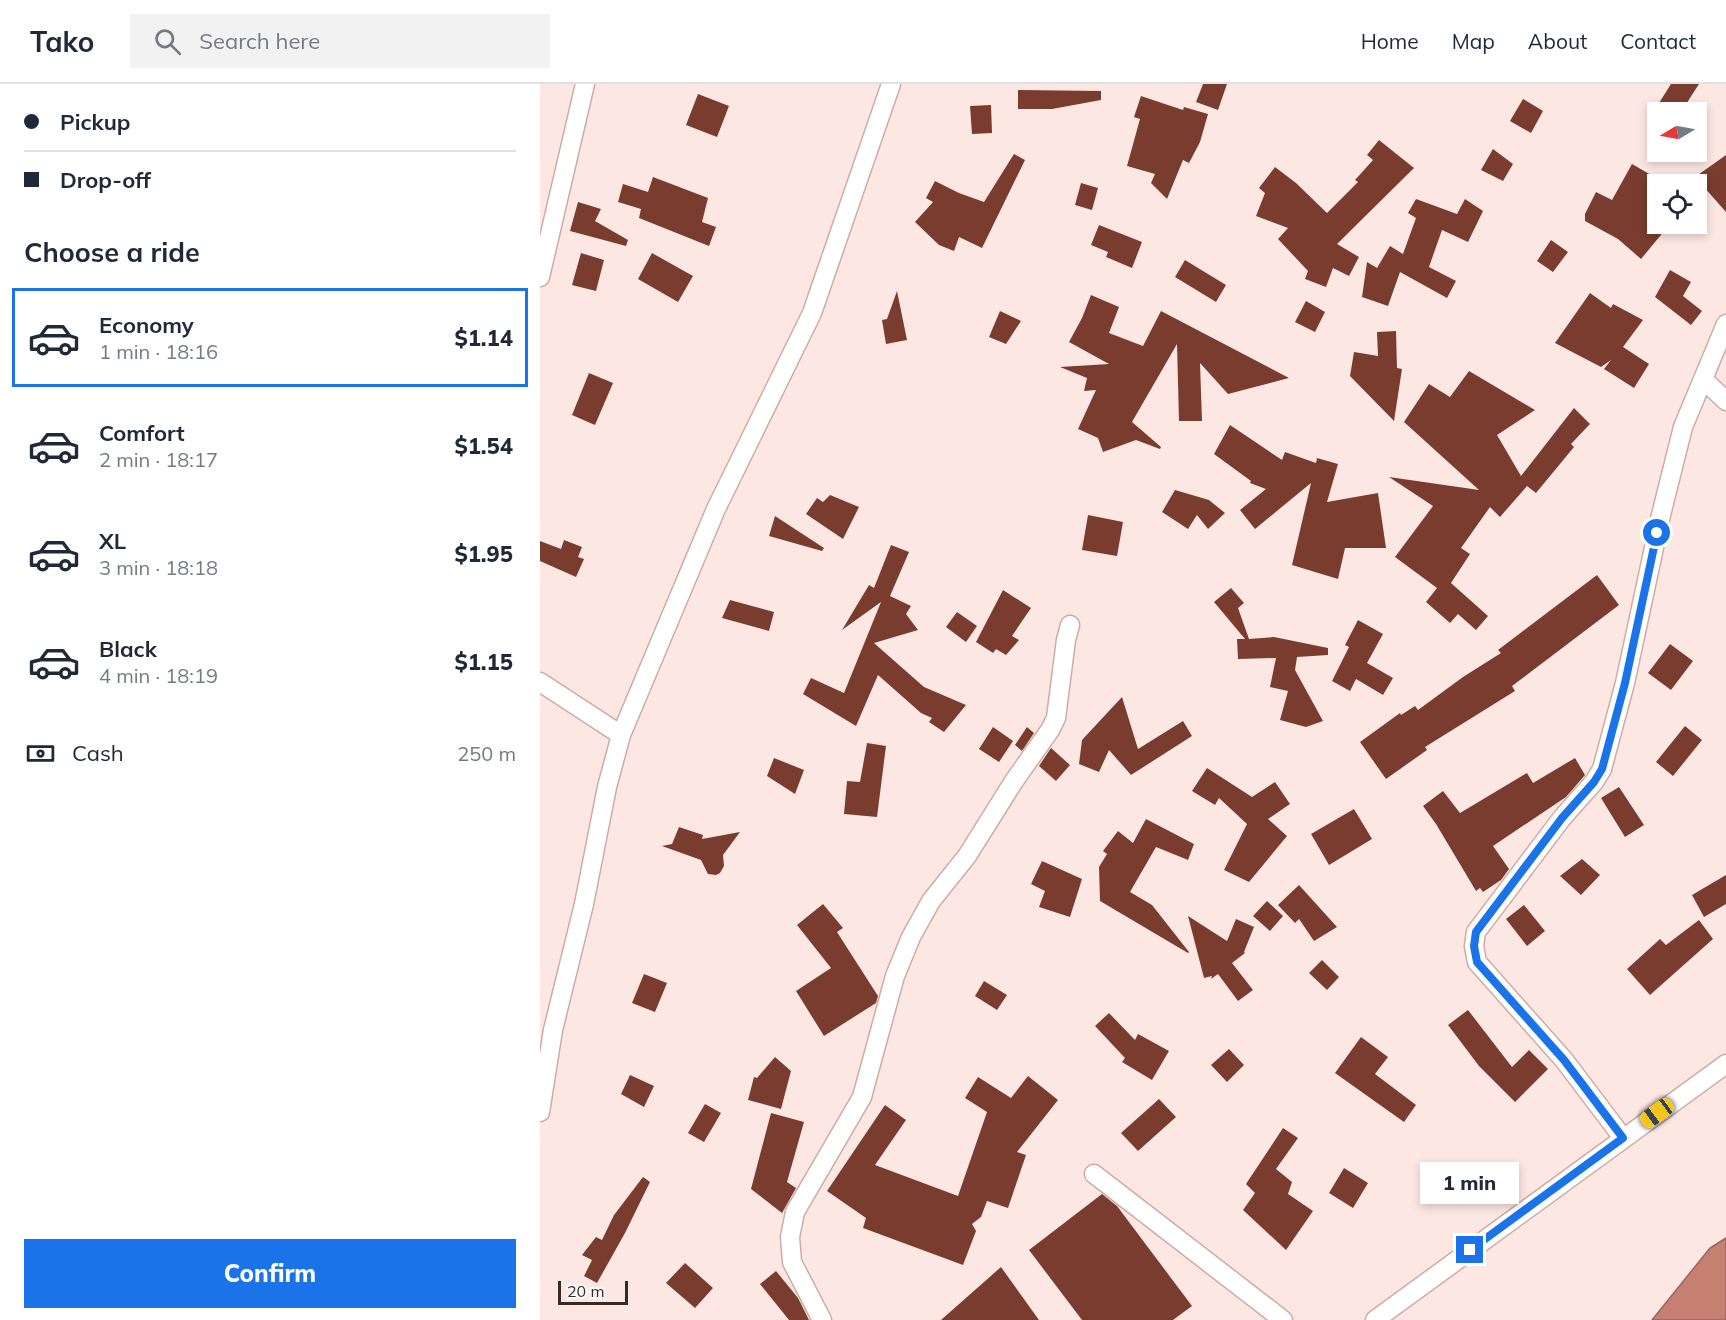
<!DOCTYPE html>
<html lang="en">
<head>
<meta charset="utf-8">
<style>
  body { margin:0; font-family:Mulish,sans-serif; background:#f2f2f3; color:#1f2937; height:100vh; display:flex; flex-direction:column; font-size:22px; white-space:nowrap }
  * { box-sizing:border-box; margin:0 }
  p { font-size:20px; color:#747a83 }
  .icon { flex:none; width:33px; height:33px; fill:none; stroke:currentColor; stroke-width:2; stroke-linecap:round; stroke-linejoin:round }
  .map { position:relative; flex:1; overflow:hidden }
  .sheet { display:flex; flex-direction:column; background:#fff; width:540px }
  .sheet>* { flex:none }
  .top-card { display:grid; align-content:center; height:132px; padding:0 24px; background:#fff }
  .needle { width:39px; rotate:260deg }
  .fabs { position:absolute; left:1107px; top:18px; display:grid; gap:12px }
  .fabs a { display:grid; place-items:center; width:60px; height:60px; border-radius:0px; background:#fff; box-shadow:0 3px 9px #0003; font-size:30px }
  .scale { position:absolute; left:18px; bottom:15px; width:70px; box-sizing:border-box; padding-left:6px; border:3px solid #372a27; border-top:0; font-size:16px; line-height:21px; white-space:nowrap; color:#372a27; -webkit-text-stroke:4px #fafafa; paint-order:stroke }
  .end { position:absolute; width:27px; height:27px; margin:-14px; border:8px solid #1a73e8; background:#fff; box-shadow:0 0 0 3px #fff }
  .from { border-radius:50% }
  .bubble { position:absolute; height:42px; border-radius:0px; background:#fff; box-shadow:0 3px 9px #0003; font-size:20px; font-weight:800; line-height:42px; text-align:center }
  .car { position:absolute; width:18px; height:36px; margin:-18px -9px; border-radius:8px; box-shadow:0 0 4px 2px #0007; background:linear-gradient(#f5c518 24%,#345 0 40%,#f5c518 0 76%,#345 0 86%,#f5c518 0) }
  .top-card b { display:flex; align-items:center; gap:21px; height:57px; font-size:22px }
  .top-card b+b { border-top:2px solid #e0e1e3 }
  .top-card i { width:15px; height:15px; background:#1f2937 }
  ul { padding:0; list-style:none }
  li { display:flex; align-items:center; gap:18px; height:99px; margin:0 12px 9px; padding:0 12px; border:3px solid transparent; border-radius:0px }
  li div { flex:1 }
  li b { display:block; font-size:22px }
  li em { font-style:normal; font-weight:800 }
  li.on { border-color:#1a73e8 }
  li>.icon { width:54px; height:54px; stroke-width:1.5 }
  h2 { padding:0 24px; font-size:27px; line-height:72px }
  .pay { display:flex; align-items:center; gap:15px; height:66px; padding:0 24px; font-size:22px }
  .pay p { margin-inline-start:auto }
  .button { display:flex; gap:12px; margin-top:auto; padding:12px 24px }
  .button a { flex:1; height:69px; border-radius:0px; background:#1a73e8; color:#fff; font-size:24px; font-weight:800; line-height:69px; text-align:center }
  header { display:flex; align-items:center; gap:36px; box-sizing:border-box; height:84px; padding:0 30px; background:#fff; border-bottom:2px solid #e0e1e3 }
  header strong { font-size:28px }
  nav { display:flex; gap:33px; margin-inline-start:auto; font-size:21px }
  .search { width:420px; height:54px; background:#f2f2f3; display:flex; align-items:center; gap:15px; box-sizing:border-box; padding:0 21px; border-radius:0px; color:#747a83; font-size:22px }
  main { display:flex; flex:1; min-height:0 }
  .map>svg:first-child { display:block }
  .water { fill:#c58071; stroke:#9a665b; stroke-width:1.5 }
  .building { fill:#7a3c2f }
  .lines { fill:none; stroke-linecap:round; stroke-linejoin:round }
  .street-casing { stroke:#cdaca4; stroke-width:21 }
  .street { stroke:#fff; stroke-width:18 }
  .route { stroke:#1a73e8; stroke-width:8 }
</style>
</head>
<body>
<header>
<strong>Tako</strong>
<div class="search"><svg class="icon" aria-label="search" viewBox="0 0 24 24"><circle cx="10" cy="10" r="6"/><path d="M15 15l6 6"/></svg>Search here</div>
<nav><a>Home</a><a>Map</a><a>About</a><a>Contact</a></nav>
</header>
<main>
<section class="sheet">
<div class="top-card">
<b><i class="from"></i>Pickup</b>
<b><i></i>Drop-off</b>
</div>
<h2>Choose a ride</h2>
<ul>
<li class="on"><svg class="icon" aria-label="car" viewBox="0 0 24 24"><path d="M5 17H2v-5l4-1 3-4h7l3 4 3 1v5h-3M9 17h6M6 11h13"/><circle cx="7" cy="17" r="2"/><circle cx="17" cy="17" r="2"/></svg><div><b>Economy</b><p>1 min · 18:16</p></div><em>$1.14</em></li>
<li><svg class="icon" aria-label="car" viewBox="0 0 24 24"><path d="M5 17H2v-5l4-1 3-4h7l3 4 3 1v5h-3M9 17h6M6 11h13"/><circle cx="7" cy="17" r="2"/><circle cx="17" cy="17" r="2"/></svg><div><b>Comfort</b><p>2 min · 18:17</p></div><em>$1.54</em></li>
<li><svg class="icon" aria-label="car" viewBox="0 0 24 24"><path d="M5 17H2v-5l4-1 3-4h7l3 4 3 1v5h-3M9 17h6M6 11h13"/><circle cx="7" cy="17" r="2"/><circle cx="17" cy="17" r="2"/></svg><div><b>XL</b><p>3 min · 18:18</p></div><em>$1.95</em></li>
<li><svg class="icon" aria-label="car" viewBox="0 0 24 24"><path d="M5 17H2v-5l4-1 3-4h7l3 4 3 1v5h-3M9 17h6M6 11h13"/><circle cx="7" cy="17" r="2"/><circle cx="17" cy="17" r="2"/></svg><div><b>Black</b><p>4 min · 18:19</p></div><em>$1.15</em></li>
</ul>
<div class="pay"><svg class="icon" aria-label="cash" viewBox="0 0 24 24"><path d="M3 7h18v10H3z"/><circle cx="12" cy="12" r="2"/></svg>Cash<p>250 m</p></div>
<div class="button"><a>Confirm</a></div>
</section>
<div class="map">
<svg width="1186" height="1236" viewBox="0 0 1186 1236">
  <rect width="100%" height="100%" fill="#fde7e2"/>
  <path class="water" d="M1186 1154V1236H1112L1170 1164Z"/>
  <path class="building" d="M663 0H687L678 26 656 18Z
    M1131 0H1159L1141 28H1118V33L1107 38Z
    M478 6 561 7V16L512 25H478Z
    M158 10 189 22 177 53 146 41Z
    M601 12 643 26 644 23 668 30 660 58 649 79 643 76 627 115 611 99 615 90 587 82 600 35 594 33Z
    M983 15 1003 27 991 49 970 37Z
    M451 21 452 49 432 50 430 22Z
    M1118 35V57L1108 52Z
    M839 56 874 84 797 160 819 173 809 192 793 184 786 203 765 195 768 187 738 155 748 144 716 132 725 109 719 104 735 83 756 99 787 129 818 98 815 96 833 76 827 71Z
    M953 65 973 80 963 97 941 86Z
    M474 70 485 76 442 164 419 153 414 167 399 161 375 138 393 118 386 114 395 97 419 109 444 118Z
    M1186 71V128L1155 93Z
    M1092 80 1118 95V140H1130L1101 175 1078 155 1045 137V130L1056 108 1072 116Z
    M113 93 168 114 162 138 176 143 169 162 99 134 101 125 78 118 83 100 108 108Z
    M541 99 558 104 552 126 535 121Z
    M876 115 917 130 925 115 943 127 928 158 902 146 889 183 916 197 907 214 860 188 848 222 822 213 827 178 837 184 850 162 863 170 876 134 868 129Z
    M38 118 61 125 55 137 88 156 86 162 30 147Z
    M559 141 602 158 592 184 566 173 568 168 551 161Z
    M1011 156 1028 168 1013 188 997 177Z
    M41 169 64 176 56 207 32 201Z
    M112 169 153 192 138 218 98 195Z
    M645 176 686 201 676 218 635 193Z
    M1130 186 1151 198 1143 212 1162 227 1151 241 1115 213Z
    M357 207 367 256 346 260 342 236 347 235Z
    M1050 209 1071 224 1073 220 1103 236 1083 263 1109 280 1094 304 1064 285 1071 276 1061 283 1015 259Z
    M551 211 579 223 569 249 603 262 621 227 749 294 688 310 660 279 662 337H639L637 260 592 338 621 363 620 365 596 356 563 368 558 354 538 345 556 306 544 307 547 294 520 283 569 280 529 258 542 234Z
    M766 217 785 228 775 248 755 238Z
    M460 227 481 237 466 260 449 253Z
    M856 247 857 284 862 285 854 337 810 292 814 268 838 272 837 248Z
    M929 287 995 326 957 351 981 392 1034 324 1050 340 1031 360 1034 363 996 409 987 402 960 433 950 423 921 464 930 470 911 499 948 532 936 546 918 530 910 539 886 518 897 504 855 473 893 422 849 393 939 406 864 338 889 300 910 313Z
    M49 289 73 299 55 341 32 331Z
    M690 341 742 376 745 368 776 379 777 374 798 380 787 418 838 409 846 464H805L798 495 752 481 771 399 715 445 700 426 726 405 710 399 711 397 674 370Z
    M635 406 669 416 685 429 668 445 657 431 648 445 622 428Z
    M290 411 319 423 303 455 266 430 277 414 283 418Z
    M548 431 583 438 577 472 542 466Z
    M235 432 284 464 282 467 229 452Z
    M24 456 42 463 38 473 44 475 36 493 0 477V457L21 465Z
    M351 461 369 468 350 512 371 522 366 530 378 546 334 559 384 603 426 621 404 648 389 638 392 634 381 629 338 591 316 642 263 610 271 594 304 609 341 518 302 546 329 501 334 504Z
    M1057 491 1079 521 972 602 975 607 885 663 887 666 846 695 820 658 860 629 861 631 875 622 878 626 923 593 961 569 958 566Z
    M691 504 704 519 698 524 709 555 734 553 788 564V571L757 573 755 586 783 637 766 643 740 636 748 607 730 603 736 574 698 575 697 555H705L674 518Z
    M463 506 491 524 472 552 479 556 466 571 456 565 453 569 436 558Z
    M190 516 234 528 229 547 182 534Z
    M417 528 437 542 426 558 406 543Z
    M818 536 843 550 827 579 853 594 843 611 816 595 810 607 792 597 809 563 805 561Z
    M1130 560 1153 577 1131 606 1108 589Z
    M582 613 598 665 643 637 652 652 591 691 569 666 559 688 539 680 542 656Z
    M1145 642 1162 656 1133 692 1116 678Z
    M453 643 473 657 459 678 439 665Z
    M487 643 494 649 482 667 475 661Z
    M327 659 346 662 337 733 304 730 307 697 320 698Z
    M511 664 530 681 516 697 499 682Z
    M234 674 264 686 255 710 227 692Z
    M1035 674 1045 691 1026 713 953 762 969 785 961 796 943 808 940 804 936 807 896 740 883 722 903 707 920 729 987 689 993 699Z
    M667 684 712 713 735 698 750 720 728 735 747 752 709 798 684 786 707 740 679 714 675 721 652 707Z
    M1079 703 1104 741 1085 753 1061 714Z
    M814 725 832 755 789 781 771 750Z
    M606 735 654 760 648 776 616 763 590 808 612 821 649 868 648 869 560 817 559 783 567 770 563 767 578 747 593 759Z
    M139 743 163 751 162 755 200 748 183 771 184 782 180 789 176 791 168 790 161 776 122 762 132 760Z
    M1042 775 1060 791 1041 811 1020 792Z
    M502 777 542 795 530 833 499 823 505 807 491 800Z
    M1186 791V820L1164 833 1152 811Z
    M759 801 797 843 774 857 759 835 755 839 738 821Z
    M727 817 743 832 730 847 713 832Z
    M283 820 303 844 297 848 338 912 336 919 284 952 256 907 291 884 257 841Z
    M984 821 1005 847 987 862 966 835Z
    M648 832 687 857 696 835 714 843 704 868 705 869 692 879 713 906 698 917 678 890 671 895 672 892 664 894Z
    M1159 836 1173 855 1110 911 1087 885 1120 855 1126 861Z
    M782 876 799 893 787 906 769 889Z
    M104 890 127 899 115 928 92 919Z
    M444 897 467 911 457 926 435 912Z
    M928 926 972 983 989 966 1008 985 975 1018 939 982 908 941Z
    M569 929 595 956 598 950 629 967 612 996 582 978 585 974 555 942Z
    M821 953 848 973 835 990 876 1021 864 1038 795 989Z
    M689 965 704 981 687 998 671 981Z
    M235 973 251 987 241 1025 208 1016 214 993 217 994Z
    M90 991 114 1002 104 1023 81 1010Z
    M488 992 518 1016 477 1068 486 1071 468 1124 447 1117 441 1133 432 1140 436 1147 423 1181 323 1144 326 1134 287 1107 345 1021 366 1036 335 1081 418 1112 447 1028 425 1014 438 993 471 1014Z
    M619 1015 636 1033 598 1067 581 1049Z
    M165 1020 181 1029 164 1058 148 1049Z
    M231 1029 264 1038 247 1098 256 1104 242 1129 211 1105Z
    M743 1044 758 1054 736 1085 752 1098 748 1110 773 1127 746 1166 703 1126 715 1109 706 1100Z
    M804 1084 828 1099 813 1124 789 1109Z
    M103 1093 110 1098 85 1149 57 1199 44 1192 52 1176 42 1171 56 1153 62 1156 74 1131Z
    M562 1110 577 1122 652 1222 633 1236H542L489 1166Z
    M145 1179 173 1204 155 1224 126 1199Z
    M461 1183 499 1236H401Z
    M236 1187 258 1214 269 1236H249L220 1200Z"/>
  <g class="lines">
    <defs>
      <path id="street" d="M0 193 45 0
        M1164 296 1186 317
        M0 598 81 651
        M0 1028 13 946 44 820 67 703 81 651 176 425 272 229 351 0
        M1083 1054 1024 976 937 878 934 862 936 848 1022 734 1054 698 1062 685 1085 599 1121 431 1143 343 1186 240
        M554 1090 743 1236
        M282 1236 252 1178 250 1153 255 1128 322 1013 355 892 371 853 391 817 427 772 474 697 510 646 516 634 526 556 530 541
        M835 1236 1186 980"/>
    </defs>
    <use href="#street" class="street-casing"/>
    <use href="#street" class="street"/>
  </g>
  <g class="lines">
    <path class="route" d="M930 1166 1083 1054 1024 976 937 878 934 862 936 848 1022 734 1054 698 1062 685 1085 599 1117 449"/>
  </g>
</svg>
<div class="fabs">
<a><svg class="needle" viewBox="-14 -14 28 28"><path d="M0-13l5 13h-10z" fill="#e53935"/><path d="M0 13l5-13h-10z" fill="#747a83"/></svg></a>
<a><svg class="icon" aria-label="locate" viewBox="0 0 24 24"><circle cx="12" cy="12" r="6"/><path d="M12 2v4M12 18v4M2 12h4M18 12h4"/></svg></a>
</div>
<div class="scale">20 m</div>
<i class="end from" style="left:1117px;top:449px"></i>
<i class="end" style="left:930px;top:1166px"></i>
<div class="bubble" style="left:880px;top:1078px;width:99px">1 min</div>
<i class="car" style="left:1117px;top:1029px;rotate:234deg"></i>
</div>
</main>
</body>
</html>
